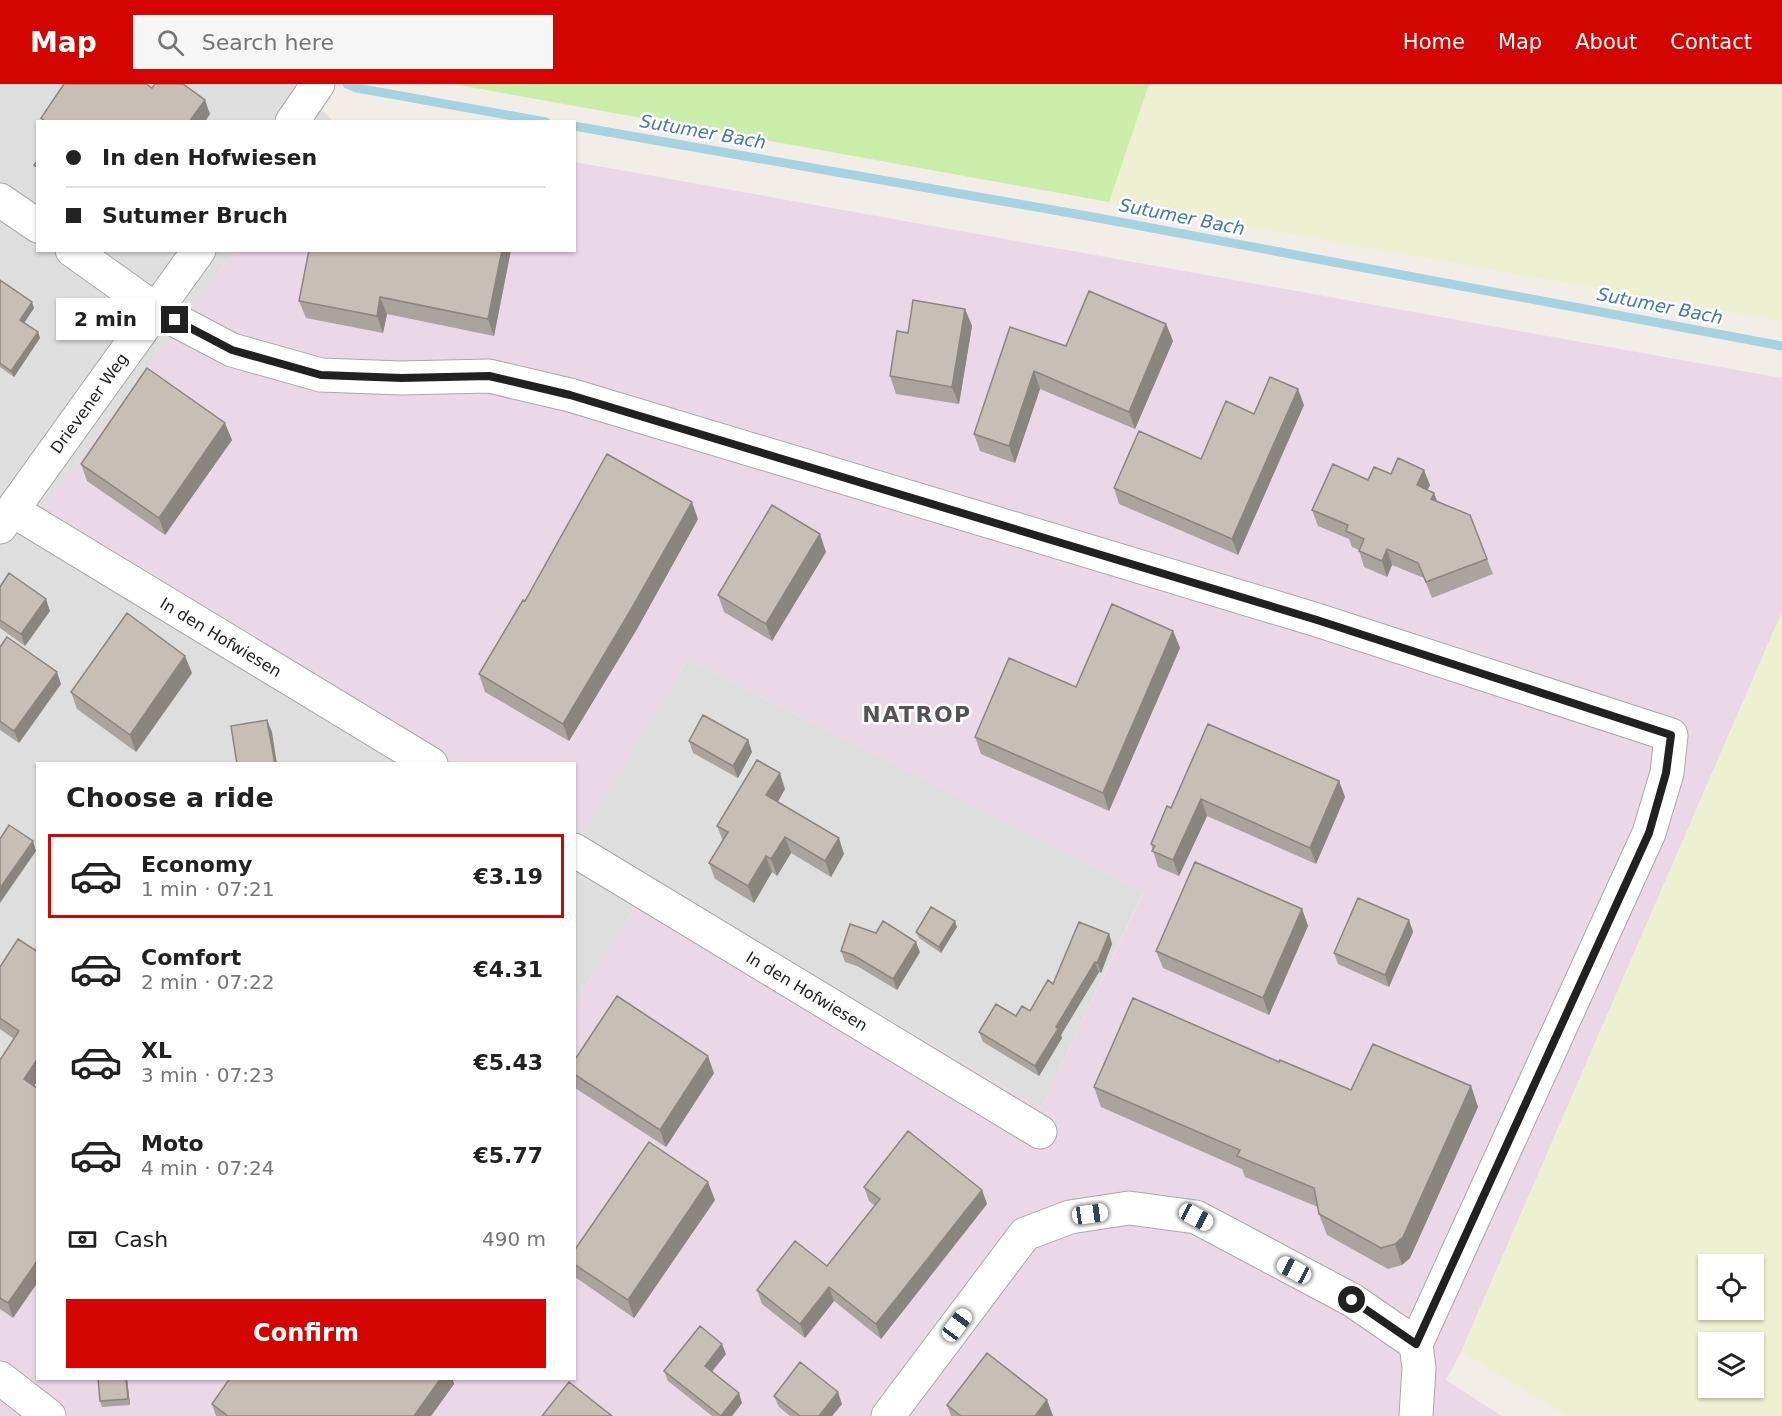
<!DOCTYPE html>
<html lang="en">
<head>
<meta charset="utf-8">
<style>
  body { margin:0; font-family:"DejaVu Sans",sans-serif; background:#f6f6f6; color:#222; height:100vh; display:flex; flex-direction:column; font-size:22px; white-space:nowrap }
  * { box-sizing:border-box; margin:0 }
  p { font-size:20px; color:#767676 }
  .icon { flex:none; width:33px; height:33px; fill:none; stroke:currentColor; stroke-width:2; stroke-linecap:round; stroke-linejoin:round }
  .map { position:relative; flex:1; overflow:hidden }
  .side { position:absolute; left:36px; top:678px; width:540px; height:618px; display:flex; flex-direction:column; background:#fff; border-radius:0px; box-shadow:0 2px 4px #0004 }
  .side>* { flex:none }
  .guide { position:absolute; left:36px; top:36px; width:540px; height:132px; border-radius:0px; box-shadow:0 2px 4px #0004; display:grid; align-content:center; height:132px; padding:0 30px; background:#fff }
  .buttons { position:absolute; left:1698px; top:1170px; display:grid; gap:12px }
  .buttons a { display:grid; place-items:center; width:66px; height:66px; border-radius:0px; background:#fff; box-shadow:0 2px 4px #0004; font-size:30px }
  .end { position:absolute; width:27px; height:27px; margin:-14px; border:8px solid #212121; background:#fff; box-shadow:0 0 0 3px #fff }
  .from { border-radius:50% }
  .bubble { position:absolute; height:42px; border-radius:0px; background:#fff; box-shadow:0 2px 4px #0004; font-size:20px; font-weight:600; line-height:42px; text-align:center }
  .car { position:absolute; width:18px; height:36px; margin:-18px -9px; border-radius:8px; box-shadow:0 0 4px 2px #0007; background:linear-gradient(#fff 24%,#345 0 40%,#fff 0 76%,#345 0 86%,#fff 0) }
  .guide b { display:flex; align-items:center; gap:21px; height:57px; font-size:22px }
  .guide b+b { border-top:2px solid #e0e0e0 }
  .guide i { width:15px; height:15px; background:#222 }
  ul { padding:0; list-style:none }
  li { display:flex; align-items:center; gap:18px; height:84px; margin:0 12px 9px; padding:0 18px; border:3px solid transparent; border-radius:0px }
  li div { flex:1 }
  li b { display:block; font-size:22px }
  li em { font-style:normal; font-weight:600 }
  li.active { border-color:#d20500 }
  li>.icon { width:54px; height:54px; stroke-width:1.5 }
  h2 { padding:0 30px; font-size:27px; line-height:72px }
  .pay { display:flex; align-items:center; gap:15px; height:66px; padding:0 30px; font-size:22px }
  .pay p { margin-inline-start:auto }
  .cta { display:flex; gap:12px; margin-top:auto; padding:12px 30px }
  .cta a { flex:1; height:69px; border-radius:0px; background:#d20500; color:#fff; font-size:24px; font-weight:600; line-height:69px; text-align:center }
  header { display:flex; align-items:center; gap:36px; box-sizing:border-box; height:84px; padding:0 30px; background:#d20500; color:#fff }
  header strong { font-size:28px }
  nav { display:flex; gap:33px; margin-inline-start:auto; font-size:21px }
  .search { width:420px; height:54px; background:#f6f6f6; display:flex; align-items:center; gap:15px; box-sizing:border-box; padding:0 21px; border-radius:0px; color:#767676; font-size:22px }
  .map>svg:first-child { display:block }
  .residential { fill:#dfdede }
  .industrial { fill:#ebd8e7 }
  .farmland { fill:#eef1d1; fill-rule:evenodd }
  .grass { fill:#caeeaa }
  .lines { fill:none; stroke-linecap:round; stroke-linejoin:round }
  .stream { stroke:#a5d3e2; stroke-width:9 }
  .minor-casing { stroke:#a8a8a8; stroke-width:35 }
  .minor { stroke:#fff; stroke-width:33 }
  .wall { fill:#aba39d }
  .shaded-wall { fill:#8b857f }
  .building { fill:#c7beb6; stroke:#8b857f; stroke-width:1.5 }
  .route { stroke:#212121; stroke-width:8 }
  .labels { text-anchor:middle; stroke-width:5; stroke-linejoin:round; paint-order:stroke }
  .street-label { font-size:16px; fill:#212121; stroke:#fff }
  .water-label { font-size:18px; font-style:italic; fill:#4277b0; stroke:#fff }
  .district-label { font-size:22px; font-weight:bold; letter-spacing:1.5px; fill:#545454; stroke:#fff }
</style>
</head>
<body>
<header>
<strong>Map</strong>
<div class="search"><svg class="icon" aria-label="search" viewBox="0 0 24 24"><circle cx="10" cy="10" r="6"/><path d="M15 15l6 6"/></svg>Search here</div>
<nav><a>Home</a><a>Map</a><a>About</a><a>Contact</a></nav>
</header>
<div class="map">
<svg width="1782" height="1332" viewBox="0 0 1782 1332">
  <rect width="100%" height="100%" fill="#f2eee7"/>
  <path class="residential" d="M0 0H292L332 35 330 37 38 38V166L234 167 43 426 451 679 38 680 37 1028 0 1002Z
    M688 575 1143 808 1041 1025 652 796 575 919V757H577Z"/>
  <path class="industrial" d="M575 78 1782 294V528L1461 1268 1446 1296 1502 1332H0V1002L37 1028 38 1294H574L575 919 652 796 1041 1025 1143 809 688 575 577 758 574 757V680L451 679 42 426 234 167 574 166Z"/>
  <path class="farmland" d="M1149 0H1782V237L1109 118Z
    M1782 528V1332H1567L1461 1268ZM1708 1180H1754V1226H1708ZM1708 1258H1754V1304H1708Z"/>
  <path class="grass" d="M453 0H1149L1109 118Z"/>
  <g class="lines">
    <path class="stream" d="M347 0 357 4 546 38
      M574 42 1093 133 1782 262"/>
    <defs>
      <path id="minor" d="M292 38 318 0
        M0 116 38 142
        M72 166 156 226 232 266 321 291 401 294 489 292 570 311 1317 536 1671 651 1667 689 1649 749 1416 1260 1419 1284 1416 1332
        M12 426 431 680
        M0 443 199 166
        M574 766 1040 1048
        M0 1294 49 1332
        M888 1332 1025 1150 1070 1133 1129 1124 1196 1133 1352 1216 1416 1260"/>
    </defs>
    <use href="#minor" class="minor-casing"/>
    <use href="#minor" class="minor"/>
  </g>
  <path class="wall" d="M309 166H511L494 252 387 230 383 249 306 234 299 217Z
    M0 196 34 224 24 239 38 248 40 254 14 293 0 283Z
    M965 225 972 242 959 320 896 310 890 292 908 249Z
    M1166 240 1173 257 1135 345 1040 305 1015 379 980 367 974 350 1010 243 1066 262Z
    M1304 321 1238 471 1119 420 1114 404 1201 375 1254 330Z
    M232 356 165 451 87 397 81 380Z
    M1391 390 1430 401 1427 406 1434 409 1437 417 1487 475 1493 490 1432 514 1424 494 1392 481 1387 493 1364 483 1359 466 1352 463 1349 455 1318 442 1312 426 1368 396Z
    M698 435 637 545 569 657 485 608 479 590 525 517Z
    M826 468 772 557 724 528 718 511Z
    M0 503 50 527 25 562 0 544Z
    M1173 547 1180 564 1109 727 981 670 975 653 1076 603Z
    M0 563 61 600 19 659 0 646Z
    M192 589 136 668 77 625 71 608Z
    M1208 640 1339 697 1345 713 1316 780 1207 732 1179 792 1158 783 1151 760 1171 724Z
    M748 656 752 668 738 694 693 669 689 657Z
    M785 705 778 718 844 770 831 793 791 769 777 792 772 788 754 819 715 795 709 779 723 757 717 742Z
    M1302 825 1308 842 1269 931 1163 884 1156 867Z
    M1409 836 1413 848 1389 903 1338 880 1334 869Z
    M957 843 941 869 919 854 916 848Z
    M1109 850 1112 860 1101 889 1099 888 1061 951 1062 954 1039 992 983 958 979 948 1030 927 1053 900Z
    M841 867 920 868 897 906 857 882 845 878Z
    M38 868V996L34 1002 13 1234 0 1225V976L14 955 0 945V883Z
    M574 977 714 989 666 1063 575 1004Z
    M1279 978 1351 1006 1471 1002 1478 1023 1410 1174 1402 1181 1388 1185 1327 1151 1319 1130 1318 1123 1245 1093 1242 1085 1101 1023 1094 1003Z
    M864 1103 982 1106 987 1120 881 1255 834 1217 805 1254 762 1220 757 1206 827 1182 875 1122 869 1117Z
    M715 1116 634 1234 575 1193 574 1167Z
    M726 1270 712 1288 742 1319 732 1332H712L668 1297 664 1287Z
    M127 1294 130 1321 102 1323 100 1317Z
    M230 1294H452L454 1300 431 1332H216L212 1320Z
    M774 1312 842 1320 832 1332H790L779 1323Z
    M1047 1316 1053 1332H951L947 1321Z"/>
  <path class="shaded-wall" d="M205 16 210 30 205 38H189Z
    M502 166H511L494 252 488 235Z
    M380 213 387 230 383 249 377 232Z
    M32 218 34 224 22 242 20 236Z
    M965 225 972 242 959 320 952 303Z
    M1166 240 1173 257 1135 345 1129 328Z
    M38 248 40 254 14 293 11 287Z
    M1034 287 1040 305 1015 379 1009 362Z
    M1298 305 1304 321 1238 471 1232 455Z
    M225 339 232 356 165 451 159 434Z
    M1424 386 1430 401 1422 417 1417 401Z
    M1434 409 1440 425 1431 415Z
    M692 418 698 435 637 545 569 657 563 640Z
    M820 450 826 468 772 557 766 540Z
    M1387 465 1392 481 1387 493 1382 477Z
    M46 515 50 527 25 562 21 550Z
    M1173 547 1180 564 1109 727 1103 709Z
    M185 572 192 589 136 668 130 651Z
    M57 588 61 600 19 659 14 647Z
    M267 636 272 648 277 680H275Z
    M748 656 752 668 738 694 733 682Z
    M780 689 785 705 772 727 766 711Z
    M1339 697 1345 713 1316 780 1310 764Z
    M1201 715 1207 732 1179 792 1173 776Z
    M785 753 791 769 777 792 771 775Z
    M839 754 844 770 831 793 825 777Z
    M33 757 36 767 0 819V804Z
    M766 772 772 788 754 819 748 802Z
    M1302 825 1308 842 1269 931 1263 914Z
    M1409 836 1413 848 1389 903 1385 891Z
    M955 837 957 843 941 869 939 863Z
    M1109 850 1112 860 1101 889 1097 879Z
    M916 858 920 868 897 906 893 895Z
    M1095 878 1099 888 1061 951 1062 954 1039 992 1035 982 1056 943Z
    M708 972 714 989 666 1063 660 1046Z
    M38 974V996L29 1010 24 995Z
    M1471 1002 1478 1023 1410 1174 1402 1181 1395 1160Z
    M708 1098 715 1116 634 1234 628 1216Z
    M982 1106 987 1120 881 1255 876 1240Z
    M38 1176V1198L13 1234 8 1219Z
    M829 1203 834 1217 805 1254 800 1240Z
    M722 1260 726 1270 708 1292 705 1282Z
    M126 1294H127L130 1321 128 1315Z
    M441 1294H452L454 1300 431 1332H414Z
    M838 1308 842 1320 832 1332H819Z
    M739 1309 742 1319 732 1332H721Z
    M1047 1316 1053 1332H1035Z"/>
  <path class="building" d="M64 0H146L152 4 155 0H183L205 16 189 38H46L41 34Z
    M38 76V84L34 81Z
    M309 166 417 167 502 166 488 235 380 213 377 232 299 217Z
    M0 196 32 218 20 236 38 248 11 287 0 279Z
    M1089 207 1166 240 1129 328 1034 287 1009 362 974 350 1010 243 1066 262Z
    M913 216 965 225 952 303 890 292 897 247 908 249Z
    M147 284 225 339 159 434 81 380Z
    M1270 293 1298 305 1232 455 1114 404 1139 347 1201 375 1226 317 1254 330Z
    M607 370 692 418 630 527 563 640 479 590 523 516 525 517Z
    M1398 374 1424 386 1417 401 1434 409 1431 415 1470 431 1487 475 1426 498 1418 479 1387 465 1382 477 1359 467 1364 455 1346 447 1348 441 1312 426 1333 380 1368 396 1374 383 1391 390Z
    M772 421 820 450 766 540 718 511Z
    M9 489 46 515 21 550 0 536V503Z
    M1112 520 1173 547 1103 709 975 653 1009 574 1076 603Z
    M127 529 185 572 130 651 71 608Z
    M7 553 57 588 14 647 0 637V563Z
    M703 631 748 656 733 682 689 657Z
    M267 636 275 680H237L231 642Z
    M1208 640 1339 697 1310 764 1201 715 1173 776 1152 767 1155 762 1151 760 1167 722 1171 724Z
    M757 676 780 689 766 711 839 754 825 777 785 753 771 775 766 772 748 802 709 779 728 748 717 742Z
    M9 741 33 757 0 804V755Z
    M1195 778 1302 825 1263 914 1156 867Z
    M1358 814 1409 836 1385 891 1334 869Z
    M931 823 955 837 939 863 916 848Z
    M883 837 916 858 893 895 853 871 841 867 850 840 876 849Z
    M1079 838 1109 850 1097 879 1095 878 1056 943 1058 945 1035 982 979 948 996 920 1016 932 1022 922 1030 927 1048 896 1053 900Z
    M18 855 38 868V974L24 995 38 1005V1176L8 1219 0 1214V976L19 947 0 934V883Z
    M617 912 708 972 660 1046 574 990V977Z
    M1133 914 1279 978 1280 976 1351 1006 1373 960 1471 1002 1403 1153 1395 1160 1381 1164 1319 1130 1314 1104 1237 1072 1240 1066 1094 1003Z
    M908 1047 982 1106 876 1240 829 1203 800 1240 757 1206 795 1157 827 1182 880 1115 864 1103Z
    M649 1058 708 1098 628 1216 574 1180V1167Z
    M700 1242 722 1260 705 1282 739 1309 721 1332 664 1287Z
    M987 1269 1047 1316 1035 1332H961L947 1321Z
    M800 1278 838 1308 819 1332H800L774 1312Z
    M98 1294H126L128 1315 100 1317Z
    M230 1294H441L414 1332H228L212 1320Z
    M569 1298 612 1332H542Z"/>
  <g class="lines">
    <path class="route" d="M175 236 232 266 321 291 402 294 489 292 570 311 1317 536 1671 651 1666 689 1649 749 1416 1260 1352 1216"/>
  </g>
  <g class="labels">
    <g class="street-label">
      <text transform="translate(89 319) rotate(-54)" y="6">Drievener Weg</text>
      <text transform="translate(221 553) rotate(31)" y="6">In den Hofwiesen</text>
      <text transform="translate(807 907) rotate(31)" y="6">In den Hofwiesen</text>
    </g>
    <g class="water-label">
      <text transform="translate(703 48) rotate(10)" y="6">Sutumer Bach</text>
      <text transform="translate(1182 133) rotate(11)" y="6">Sutumer Bach</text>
      <text transform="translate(1660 222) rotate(11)" y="6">Sutumer Bach</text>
    </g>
    <g class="district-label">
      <text x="917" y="638">NATROP</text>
    </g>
  </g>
</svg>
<div class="buttons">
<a><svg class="icon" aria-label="locate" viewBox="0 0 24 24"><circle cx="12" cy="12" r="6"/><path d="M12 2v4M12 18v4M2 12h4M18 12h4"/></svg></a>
<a><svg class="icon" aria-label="layers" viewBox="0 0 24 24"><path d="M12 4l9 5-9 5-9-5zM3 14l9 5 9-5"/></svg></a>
</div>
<i class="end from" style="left:1352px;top:1216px"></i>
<i class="end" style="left:175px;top:236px"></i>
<div class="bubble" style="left:56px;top:214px;width:99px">2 min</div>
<i class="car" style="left:1090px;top:1130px;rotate:82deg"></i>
<i class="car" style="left:1196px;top:1133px;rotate:118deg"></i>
<i class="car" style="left:1294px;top:1186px;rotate:298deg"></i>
<i class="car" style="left:957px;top:1241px;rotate:37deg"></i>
<div class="guide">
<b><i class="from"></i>In den Hofwiesen</b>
<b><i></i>Sutumer Bruch</b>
</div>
<section class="side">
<h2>Choose a ride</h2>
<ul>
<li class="active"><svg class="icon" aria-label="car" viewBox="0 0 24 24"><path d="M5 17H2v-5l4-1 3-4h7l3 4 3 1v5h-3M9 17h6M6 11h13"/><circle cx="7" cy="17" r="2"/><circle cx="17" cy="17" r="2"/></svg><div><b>Economy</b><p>1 min · 07:21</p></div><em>€3.19</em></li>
<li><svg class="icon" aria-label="car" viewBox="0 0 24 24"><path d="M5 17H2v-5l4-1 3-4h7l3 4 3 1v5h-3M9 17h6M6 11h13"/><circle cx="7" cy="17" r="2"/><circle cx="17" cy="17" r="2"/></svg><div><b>Comfort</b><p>2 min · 07:22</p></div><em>€4.31</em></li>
<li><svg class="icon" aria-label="car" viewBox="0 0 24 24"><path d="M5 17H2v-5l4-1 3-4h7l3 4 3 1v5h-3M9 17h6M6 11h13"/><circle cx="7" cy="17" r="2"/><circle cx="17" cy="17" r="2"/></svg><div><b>XL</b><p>3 min · 07:23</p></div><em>€5.43</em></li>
<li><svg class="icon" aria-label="car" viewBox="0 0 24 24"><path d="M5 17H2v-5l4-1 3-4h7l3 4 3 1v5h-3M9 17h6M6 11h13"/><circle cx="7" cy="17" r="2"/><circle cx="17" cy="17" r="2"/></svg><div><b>Moto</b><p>4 min · 07:24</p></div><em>€5.77</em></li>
</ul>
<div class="pay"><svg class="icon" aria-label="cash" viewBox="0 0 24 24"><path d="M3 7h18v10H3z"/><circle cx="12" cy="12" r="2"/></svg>Cash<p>490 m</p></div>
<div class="cta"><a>Confirm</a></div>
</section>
</div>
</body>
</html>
